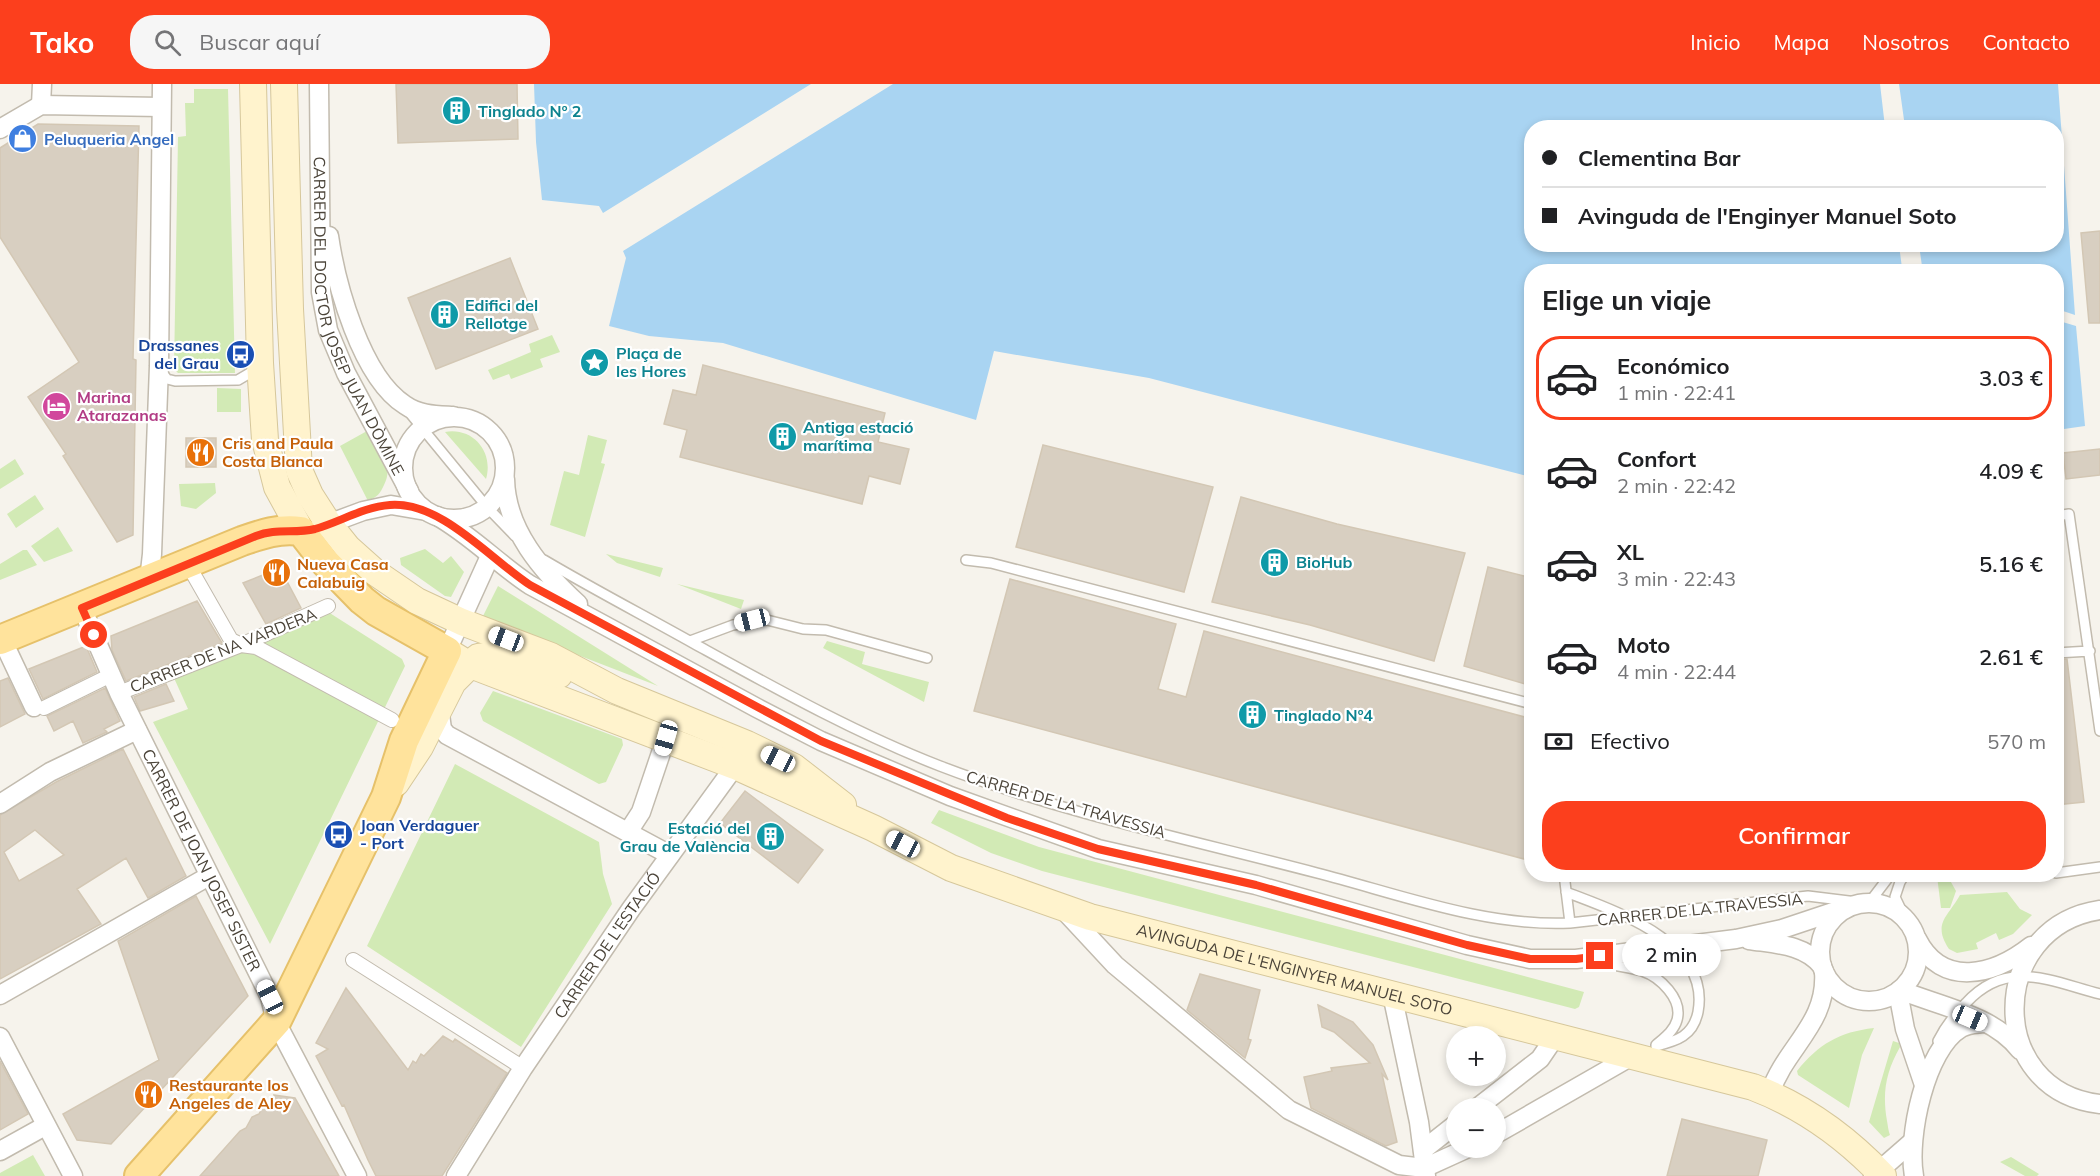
<!DOCTYPE html>
<html lang="es">
<head>
<meta charset="utf-8">
<style>
  body { margin:0; font-family:Mulish,sans-serif; background:#f6f6f6; color:#202124; height:100vh; display:flex; flex-direction:column; font-size:22px; white-space:nowrap }
  * { box-sizing:border-box; margin:0 }
  p { font-size:20px; color:#757577 }
  .icon { flex:none; width:33px; height:33px; fill:none; stroke:currentColor; stroke-width:2; stroke-linecap:round; stroke-linejoin:round }
  .map { position:relative; flex:1; overflow:hidden }
  .side { position:absolute; left:1524px; top:180px; width:540px; height:618px; display:flex; flex-direction:column; background:#fff; border-radius:24px; box-shadow:0 3px 9px #0003 }
  .side>* { flex:none }
  .guide { position:absolute; left:1524px; top:36px; width:540px; height:132px; border-radius:24px; box-shadow:0 3px 9px #0003; display:grid; align-content:center; height:132px; padding:0 18px; background:#fff }
  .buttons { position:absolute; left:1446px; top:942px; display:grid; gap:12px }
  .buttons a { display:grid; place-items:center; width:60px; height:60px; border-radius:50%; background:#fff; box-shadow:0 3px 9px #0003; font-size:30px }
  .end { position:absolute; width:27px; height:27px; margin:-14px; border:8px solid #fc3f1d; background:#fff; box-shadow:0 0 0 3px #fff }
  .from { border-radius:50% }
  .bubble { position:absolute; height:42px; border-radius:21px; background:#fff; box-shadow:0 3px 9px #0003; font-size:20px; font-weight:600; line-height:42px; text-align:center }
  .car { position:absolute; width:18px; height:36px; margin:-18px -9px; border-radius:8px; box-shadow:0 0 4px 2px #0007; background:linear-gradient(#fff 24%,#345 0 40%,#fff 0 76%,#345 0 86%,#fff 0) }
  .guide b { display:flex; align-items:center; gap:21px; height:57px; font-size:22px }
  .guide b+b { border-top:2px solid #e0e0e0 }
  .guide i { width:15px; height:15px; background:#202124 }
  ul { padding:0; list-style:none }
  li { display:flex; align-items:center; gap:18px; height:84px; margin:0 12px 9px; padding:0 6px; border:3px solid transparent; border-radius:24px }
  li div { flex:1 }
  li b { display:block; font-size:22px }
  li em { font-style:normal; font-weight:600 }
  li.selected { border-color:#fc3f1d }
  li>.icon { width:54px; height:54px; stroke-width:1.5 }
  h2 { padding:0 18px; font-size:27px; line-height:72px }
  .pay { display:flex; align-items:center; gap:15px; height:66px; padding:0 18px; font-size:22px }
  .pay p { margin-inline-start:auto }
  .cta { display:flex; gap:12px; margin-top:auto; padding:12px 18px }
  .cta a { flex:1; height:69px; border-radius:24px; background:#fc3f1d; color:#fff; font-size:24px; font-weight:600; line-height:69px; text-align:center }
  header { display:flex; align-items:center; gap:36px; box-sizing:border-box; height:84px; padding:0 30px; background:#fc3f1d; color:#fff }
  header strong { font-size:28px }
  nav { display:flex; gap:33px; margin-inline-start:auto; font-size:21px }
  .search { width:420px; height:54px; background:#f6f6f6; display:flex; align-items:center; gap:15px; box-sizing:border-box; padding:0 21px; border-radius:24px; color:#757577; font-size:22px }
  .map>svg:first-child { display:block }
  .green { fill:#d2eab5 }
  .water { fill:#a9d4f2 }
  .building { fill:#d8cfc1; stroke:#d3c7b4; stroke-width:1.5; fill-rule:evenodd }
  .lines { fill:none; stroke-linecap:round; stroke-linejoin:round }
  .service-casing { stroke:#c2bbae; stroke-width:12 }
  .pedestrian-casing { stroke:#c2bbae; stroke-width:16 }
  .minor-casing { stroke:#c2bbae; stroke-width:21 }
  .secondary-casing { stroke:#d6c79b; stroke-width:28 }
  .primary-casing { stroke:#e6c16a; stroke-width:32 }
  .service { stroke:#fff; stroke-width:9 }
  .pedestrian { stroke:#fff; stroke-width:14 }
  .minor { stroke:#fff; stroke-width:18 }
  .secondary { stroke:#fff3cd; stroke-width:26 }
  .primary { stroke:#ffe39c; stroke-width:28 }
  .route { stroke:#fc3f1d; stroke-width:8 }
  .labels { text-anchor:middle; stroke-width:4.5; stroke-linejoin:round; paint-order:stroke }
  .culture-label { font-size:16px; font-weight:bold; fill:#0d838f; stroke:#fff; text-anchor:start }
  .shop-label { font-size:16px; font-weight:bold; fill:#366cbe; stroke:#fff; text-anchor:start }
  .street-label { font-size:16px; fill:#4b4439; stroke:#fff }
  .transit-label { font-size:16px; font-weight:bold; fill:#164399; stroke:#fff; text-anchor:end }
  .hotel-label { font-size:16px; font-weight:bold; fill:#b23c85; stroke:#fff; text-anchor:start }
  .food-label { font-size:16px; font-weight:bold; fill:#c56008; stroke:#fff; text-anchor:start }
</style>
</head>
<body>
<header>
<strong>Tako</strong>
<div class="search"><svg class="icon" aria-label="search" viewBox="0 0 24 24"><circle cx="10" cy="10" r="6"/><path d="M15 15l6 6"/></svg>Buscar aquí</div>
<nav><a>Inicio</a><a>Mapa</a><a>Nosotros</a><a>Contacto</a></nav>
</header>
<div class="map">
<svg width="2100" height="1092" viewBox="0 0 2100 1092">
  <rect width="100%" height="100%" fill="#f6f3ec"/>
  <path class="green" d="M194 5H228L235 289H178L174 285 178 53 186 52 185 19H194Z
    M552 251 560 268 540 275 543 283 511 295 509 290 493 296 488 286 531 268 529 260Z
    M217 304 241 305V328H217Z
    M367 347C378 364 395 380 384 401 380 410 377 413 368 417L340 362Z
    M445 348C473 343 494 368 486 395Z
    M588 351 607 356 601 379 605 380 585 453 550 441 564 387 579 391Z
    M15 375 24 390 0 405V385Z
    M215 399 216 409 196 425 181 422 179 400Z
    M35 411 44 425 16 444 7 430Z
    M58 443 73 467 44 478 31 462Z
    M425 465 443 479 451 472 464 488 451 513 445 512 401 481 400 474Z
    M23 466H27L37 481 0 496V480Z
    M606 470 663 484 660 493 617 479Z
    M677 500 744 516 741 525Z
    M498 502 658 602 482 534Z
    M325 526 402 575 405 582 270 860 153 638 188 625 174 594 256 563Z
    M827 557 865 568 862 580 929 598 924 618 823 564Z
    M493 607 622 655 623 661 606 698 599 700 483 637 480 629Z
    M455 680 599 758 603 790 612 820 521 963 367 862Z
    M939 726 1039 763 1584 908 1579 923 1575 925 1042 787 991 769 931 739Z
    M1947 791 1956 807 1950 824H1941L1937 792Z
    M2007 808 2020 825 2032 831 2013 850 1999 856 1996 849 1976 859 1978 865 1957 869 1949 865C1932 839 1948 833 1960 811Z
    M1874 944 1862 971 1849 1024 1798 991 1797 987C1819 960 1839 948 1874 944Z
    M1893 957 1899 959 1900 963C1886 988 1882 1008 1887 1037 1888 1042 1888 1045 1890 1051L1884 1054 1869 1038Z
    M33 1071 45 1092H0V1089Z
    M2011 1073 2039 1090 2037 1092H2025L2000 1078Z"/>
  <path class="water" d="M534 0H811L603 129 599 122 542 116 536 58Z
    M893 0H1880L1885 43 1532 44V160L1899 161 1902 184 1912 187 1532 188 1531 393 1149 294 994 267 976 336 723 259 649 252 609 242 626 174 623 167Z
    M1899 0H2058L2075 231 2057 225 2056 188 1940 187 1922 182 1919 161 2056 160V44L1905 43Z
    M2056 236 2076 242 2085 342 2057 346Z"/>
  <path class="building" d="M396 0H517L518 55 398 59Z
    M38 40 139 42 133 275 136 276 133 451 117 458 63 372 66 370 28 313 79 278 0 153V64Z
    M2100 147V239H2089L2081 149Z
    M510 174 538 245 436 285 408 214Z
    M703 281 885 329 878 358 909 365 900 400 869 392 862 420 680 373 687 346 664 340 673 306 696 311Z
    M186 354H216V383H186Z
    M1043 361 1213 403 1184 508 1016 463Z
    M2100 365V391L2066 395 2063 369Z
    M1241 413 1337 440 1465 469 1434 577 1310 541 1212 518Z
    M1488 483 1532 494V602L1464 582Z
    M280 484 301 524 266 540 243 499Z
    M1010 495 1176 540 1158 605 1186 613 1204 547 1532 635V749L1524 775 974 627Z
    M197 517 222 559 126 597 112 566 111 552Z
    M86 562 97 588 43 615 29 585Z
    M2067 575 2084 718 2056 721V576Z
    M8 594 25 630 0 643V597Z
    M166 600 174 617 140 627 134 613Z
    M105 604 120 637 104 645 107 648 83 659 73 637 54 647 47 632Z
    M123 665 186 792 148 814 126 774 77 805 101 840 0 895V731L56 698ZM35 746 64 771 19 797 4 768Z
    M745 707 823 766 798 799 720 739Z
    M196 812 248 912 111 1060 77 1056 63 1030 159 976 118 857Z
    M1200 890 1260 906 1248 955 1251 956 1245 974 1187 926Z
    M346 904 408 986 413 977 416 979 421 970 424 972 443 952 453 958 455 955 507 989 442 1092H376L368 1076 344 1021 342 1022 316 972 328 965 316 959Z
    M1318 921 1353 938 1373 961 1388 996 1382 990 1397 1058 1386 1062 1311 1024 1304 993 1332 987 1331 984 1370 979 1334 948 1322 943Z
    M0 977 28 1030 0 1046Z
    M274 1011 295 1014 339 1092H200L240 1047 246 1044 252 1033 259 1030 264 1020 275 1016Z
    M1682 1035 1767 1056 1758 1092H1667Z"/>
  <g class="lines">
    <defs>
      <path id="service" d="M160 286 167 295 175 297 238 296 255 286
        M409 328 487 423 515 452
        M2056 432 2069 430 2100 647
        M544 476C593 505 643 531 693 559 773 603 855 649 940 682 1062 729 1191 756 1317 789 1399 810 1485 843 1570 839L1808 812 1865 819 1872 815 1891 790
        M966 476 991 479 1532 620
        M690 557 733 541 767 536 803 545 826 546 927 574
        M2056 569 2090 567
        M2056 789 2100 783
        M1564 790 1570 839
        M2043 790H2048
        M1566 808C1615 827 1711 858 1698 928 1693 952 1677 957 1656 962
        M1904 832 1895 813 1900 798 1905 790
        M1596 878C1611 881 1627 883 1642 887 1660 893 1683 915 1677 936 1674 947 1664 954 1656 961
        M1938 957C1945 943 1955 930 1966 919 2007 874 2050 897 2100 910"/>
      <path id="pedestrian" d="M187 479 231 556 241 561 256 563 392 636
        M119 609 241 561 328 522
        M44 624 111 591
        M353 876 517 980"/>
      <g id="minor">
        <path id="s1" d="M319 0 321 208 328 246 346 289 409 407"/>
        <path d="M41 21 42 0"/>
        <path d="M0 45 41 21 161 23"/>
        <path d="M329 152C336 200 361 293 405 321 419 331 436 331 453 332"/>
        <circle cx="454" cy="384" r="51"/>
        <path d="M505 395C506 446 542 487 578 520"/>
        <path d="M437 432C471 451 498 480 530 501L757 624 821 657 950 712 1098 765 1256 801 1467 861 1530 875H1576L1736 855 1782 845 1848 823"/>
        <path d="M320 443 363 427 391 421 426 427"/>
        <path d="M149 496 152 470 159 282 162 0"/>
        <path id="s2" d="M82 524 119 609 270 913 276 938 357 1092"/>
        <path d="M2 555 34 623"/>
        <path d="M447 567 490 472"/>
        <path d="M439 623 442 645 447 651 670 771"/>
        <path d="M0 720 50 688 137 646"/>
        <path d="M628 748 641 728 666 654"/>
        <circle cx="1869" cy="868" r="49"/>
        <path d="M1062 824 1115 881 1289 1026 1399 1081 1424 1084 1468 1064"/>
        <path d="M2100 826C1987 843 1985 1007 2100 1020"/>
        <path d="M1917 855C1942 905 1994 891 2031 862"/>
        <path d="M1749 856C1775 860 1804 860 1822 882"/>
        <path d="M1900 906C1939 922 1993 931 2020 966"/>
        <path d="M1898 908 1905 945 1924 1001"/>
        <path d="M1392 910 1419 1038 1426 1092"/>
        <path d="M0 911 209 792"/>
        <path d="M0 953 73 1092"/>
        <path d="M1770 1009C1786 962 1828 940 1824 887"/>
        <path d="M1477 1024 1540 975 1555 953"/>
        <path d="M1496 1050 1632 972"/>
        <path d="M1423 1066 1456 1040"/>
        <path d="M0 1067 45 1042"/>
        <path id="s3" d="M456 1092 523 984 631 825 735 682"/>
        <path d="M1873 1092 1912 1058"/>
        <path d="M1914 1092C1907 1054 1925 965 1961 944 1968 940 1976 940 1983 939"/>
      </g>
      <g id="secondary">
        <path d="M253 0 260 279 265 356 277 403 301 447"/>
        <path d="M284 0 290 225 299 386 310 411 328 439 348 464 376 489 417 517 462 538 551 572 617 607 747 660 794 683 843 721"/>
        <path id="s4" d="M447 567 468 580 735 682 873 744 951 784 1090 833 1753 1003C1803 1022 1846 1053 1883 1092"/>
        <path d="M396 699 420 663 453 598 478 573 495 571 559 591"/>
      </g>
      <path id="primary" d="M0 556 242 457C262 450 279 444 301 447L325 478 362 516 376 527 447 567 404 657 386 713 276 938 139 1092"/>
    </defs>
    <use href="#service" class="service-casing"/>
    <use href="#pedestrian" class="pedestrian-casing"/>
    <use href="#minor" class="minor-casing"/>
    <use href="#secondary" class="secondary-casing"/>
    <use href="#primary" class="primary-casing"/>
    <use href="#service" class="service"/>
    <use href="#pedestrian" class="pedestrian"/>
    <use href="#minor" class="minor"/>
    <use href="#secondary" class="secondary"/>
    <use href="#primary" class="primary"/>
  </g>
  <g class="lines">
    <path class="route" d="M94 551 82 524 256 452C276 444 295 450 315 445 340 438 363 423 390 421 441 417 490 475 530 501L821 657 1007 734 1098 765 1256 801 1467 861 1530 875H1576L1600 872"/>
  </g>
  <defs>
    <symbol id="building-disc" viewBox="-11 -11 22 22"><circle r="9.5" fill="#0f9aa8" stroke="#fff"/><path d="M-4-6H4V6H1V3H-1V6H-4ZM-2.5-4.3h1.7v1.8h-1.7ZM.8-4.3h1.7v1.8H.8ZM-2.5-1h1.7V.8h-1.7ZM.8-1h1.7V.8H.8Z" fill="#fff"/></symbol>
    <symbol id="shop-disc" viewBox="-11 -11 22 22"><circle r="9.5" fill="#3f7fe0" stroke="#fff"/><path d="M-5-2.5h2.3a2.7 3.5 0 0 1 5.4 0H5L5.5 6h-11ZM-1.5-2.5h3a1.5 2.3 0 0 0-3 0Z" fill="#fff"/></symbol>
    <symbol id="bus-disc" viewBox="-11 -11 22 22"><circle r="9.5" fill="#1a4fb4" stroke="#fff"/><path d="M-5-6H5V4H4V6H2V4H-2V6H-4V4H-5ZM-3.5-4V0h7V-4ZM-3.5 1.2v1.5H-2V1.2ZM2 1.2v1.5H3.5V1.2Z" fill="#fff"/></symbol>
    <symbol id="sight-disc" viewBox="-11 -11 22 22"><circle r="9.5" fill="#0f9aa8" stroke="#fff"/><path d="M0-6L1.8-2.2L6-1.7L2.9 1.2L3.7 5.4L0 3.3L-3.7 5.4L-2.9 1.2L-6-1.7L-1.8-2.2Z" fill="#fff"/></symbol>
    <symbol id="hotel-disc" viewBox="-11 -11 22 22"><circle r="9.5" fill="#d1479c" stroke="#fff"/><path d="M-6-4.5h1.5V1H6V5H4.5V3h-9V5H-6ZM-4 0a1.8 1.8 0 1 1 3.6 0ZM.5 0V-2.5h3Q6-2.5 6 0Z" fill="#fff"/></symbol>
    <symbol id="restaurant-disc" viewBox="-11 -11 22 22"><circle r="9.5" fill="#e8710a" stroke="#fff"/><path d="M-5-6h1v4h1v-4h1v4h1v-4h1v5L-1.5 .5V6h-2V.5L-5-1ZM5-6V6H3V1.5H1.5Q1.5-4 5-6Z" fill="#fff"/></symbol>
  </defs>
  <g fill-rule="evenodd">
    <use href="#building-disc" x="440" y="10" width="33" height="33"/>
    <use href="#shop-disc" x="6" y="38" width="33" height="33"/>
    <use href="#building-disc" x="428" y="214" width="33" height="33"/>
    <use href="#bus-disc" x="224" y="254" width="33" height="33"/>
    <use href="#sight-disc" x="578" y="262" width="33" height="33"/>
    <use href="#hotel-disc" x="40" y="306" width="33" height="33"/>
    <use href="#building-disc" x="766" y="336" width="33" height="33"/>
    <use href="#restaurant-disc" x="184" y="352" width="33" height="33"/>
    <use href="#building-disc" x="1258" y="462" width="33" height="33"/>
    <use href="#restaurant-disc" x="260" y="472" width="33" height="33"/>
    <use href="#building-disc" x="1236" y="614" width="33" height="33"/>
    <use href="#bus-disc" x="322" y="734" width="33" height="33"/>
    <use href="#building-disc" x="754" y="736" width="33" height="33"/>
    <use href="#restaurant-disc" x="132" y="994" width="33" height="33"/>
  </g>
  <g class="labels">
    <g class="culture-label">
      <text x="478" y="33">Tinglado Nº 2</text>
      <text x="465" y="227">Edifici del<tspan x="465" dy="18">Rellotge</tspan></text>
      <text x="616" y="275">Plaça de<tspan x="616" dy="18">les Hores</tspan></text>
      <text x="803" y="349">Antiga estació<tspan x="803" dy="18">marítima</tspan></text>
      <text x="1296" y="484">BioHub</text>
      <text x="1274" y="637">Tinglado Nº4</text>
      <text x="750" y="750" text-anchor="end">Estació del<tspan x="750" dy="18">Grau de València</tspan></text>
    </g>
    <g class="shop-label">
      <text x="44" y="61">Peluqueria Angel</text>
    </g>
    <g class="street-label">
      <text dy="6" stroke="none"><textPath href="#s1" startOffset="240">CARRER DEL DOCTOR JOSEP JUAN DÒMINE</textPath></text>
      <text transform="translate(223 566) rotate(-22)" y="6">CARRER DE NA VARDERA</text>
      <text transform="translate(1066 720) rotate(16)" y="6">CARRER DE LA TRAVESSIA</text>
      <text dy="6" stroke="none"><textPath href="#s2" startOffset="279">CARRER DE JOAN JOSEP SISTER</textPath></text>
      <text transform="translate(1700 825) rotate(-6)" y="6">CARRER DE LA TRAVESSIA</text>
      <text dy="6" stroke="none"><textPath href="#s3" startOffset="276">CARRER DE L'ESTACIÓ</textPath></text>
      <text dy="6" stroke="none"><textPath href="#s4" startOffset="908">AVINGUDA DE L'ENGINYER MANUEL SOTO</textPath></text>
    </g>
    <g class="transit-label">
      <text x="219" y="267">Drassanes<tspan x="219" dy="18">del Grau</tspan></text>
      <text x="360" y="747" text-anchor="start">Joan Verdaguer<tspan x="360" dy="18">- Port</tspan></text>
    </g>
    <g class="hotel-label">
      <text x="77" y="319">Marina<tspan x="77" dy="18">Atarazanas</tspan></text>
    </g>
    <g class="food-label">
      <text x="222" y="365">Cris and Paula<tspan x="222" dy="18">Costa Blanca</tspan></text>
      <text x="297" y="486">Nueva Casa<tspan x="297" dy="18">Calabuig</tspan></text>
      <text x="169" y="1007">Restaurante los<tspan x="169" dy="18">Angeles de Aley</tspan></text>
    </g>
  </g>
</svg>
<div class="buttons">
<a>+</a>
<a>−</a>
</div>
<i class="end from" style="left:94px;top:551px"></i>
<i class="end" style="left:1600px;top:872px"></i>
<div class="bubble" style="left:1622px;top:850px;width:99px">2 min</div>
<i class="car" style="left:752px;top:536px;rotate:256deg"></i>
<i class="car" style="left:506px;top:555px;rotate:291deg"></i>
<i class="car" style="left:666px;top:654px;rotate:196deg"></i>
<i class="car" style="left:778px;top:675px;rotate:296deg"></i>
<i class="car" style="left:903px;top:760px;rotate:298deg"></i>
<i class="car" style="left:270px;top:913px;rotate:334deg"></i>
<i class="car" style="left:1970px;top:934px;rotate:113deg"></i>
<div class="guide">
<b><i class="from"></i>Clementina Bar</b>
<b><i></i>Avinguda de l'Enginyer Manuel Soto</b>
</div>
<section class="side">
<h2>Elige un viaje</h2>
<ul>
<li class="selected"><svg class="icon" aria-label="car" viewBox="0 0 24 24"><path d="M5 17H2v-5l4-1 3-4h7l3 4 3 1v5h-3M9 17h6M6 11h13"/><circle cx="7" cy="17" r="2"/><circle cx="17" cy="17" r="2"/></svg><div><b>Económico</b><p>1 min · 22:41</p></div><em>3.03 €</em></li>
<li><svg class="icon" aria-label="car" viewBox="0 0 24 24"><path d="M5 17H2v-5l4-1 3-4h7l3 4 3 1v5h-3M9 17h6M6 11h13"/><circle cx="7" cy="17" r="2"/><circle cx="17" cy="17" r="2"/></svg><div><b>Confort</b><p>2 min · 22:42</p></div><em>4.09 €</em></li>
<li><svg class="icon" aria-label="car" viewBox="0 0 24 24"><path d="M5 17H2v-5l4-1 3-4h7l3 4 3 1v5h-3M9 17h6M6 11h13"/><circle cx="7" cy="17" r="2"/><circle cx="17" cy="17" r="2"/></svg><div><b>XL</b><p>3 min · 22:43</p></div><em>5.16 €</em></li>
<li><svg class="icon" aria-label="car" viewBox="0 0 24 24"><path d="M5 17H2v-5l4-1 3-4h7l3 4 3 1v5h-3M9 17h6M6 11h13"/><circle cx="7" cy="17" r="2"/><circle cx="17" cy="17" r="2"/></svg><div><b>Moto</b><p>4 min · 22:44</p></div><em>2.61 €</em></li>
</ul>
<div class="pay"><svg class="icon" aria-label="cash" viewBox="0 0 24 24"><path d="M3 7h18v10H3z"/><circle cx="12" cy="12" r="2"/></svg>Efectivo<p>570 m</p></div>
<div class="cta"><a>Confirmar</a></div>
</section>
</div>
</body>
</html>
